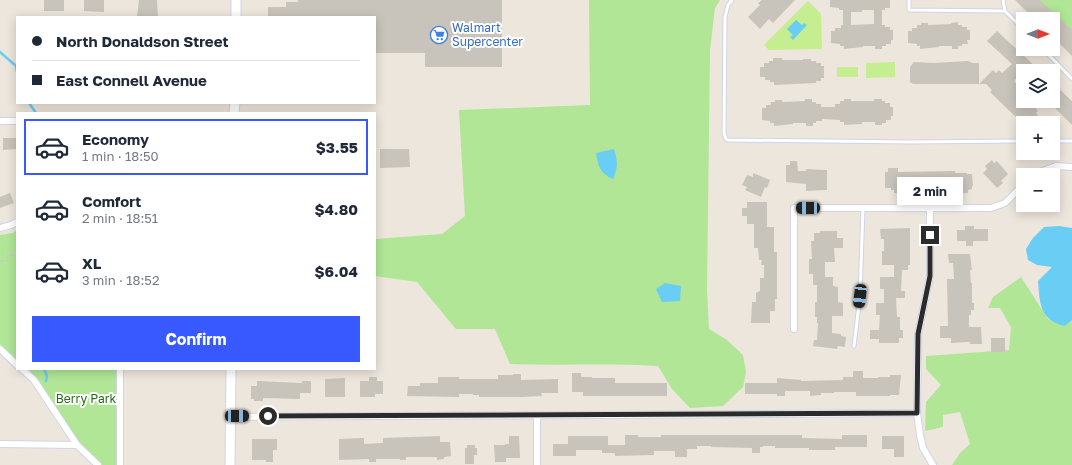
<!DOCTYPE html>
<html lang="en">
<head>
<meta charset="utf-8">
<style>
  body { margin:0; font-family:"Golos Text",sans-serif; background:#f6f6f7; color:#1f2937; height:100vh; display:flex; flex-direction:column; font-size:15px; white-space:nowrap }
  * { box-sizing:border-box; margin:0 }
  p { font-size:13px; color:#747a83 }
  .icon { flex:none; width:22px; height:22px; fill:none; stroke:currentColor; stroke-width:2; stroke-linecap:round; stroke-linejoin:round }
  .map { position:relative; flex:1; overflow:hidden }
  .sheet { position:absolute; left:16px; top:112px; width:360px; height:258px; display:flex; flex-direction:column; background:#fff; border-radius:0px; box-shadow:0 2px 10px #0003 }
  .sheet>* { flex:none }
  .banner { position:absolute; left:16px; top:16px; width:360px; height:88px; border-radius:0px; box-shadow:0 2px 10px #0003; display:grid; align-content:center; height:88px; padding:0 16px; background:#fff }
  .needle { width:26px; rotate:90deg }
  .tools { position:absolute; left:1016px; top:12px; display:grid; gap:8px }
  .tools a { display:grid; place-items:center; width:44px; height:44px; border-radius:0px; background:#fff; box-shadow:0 2px 10px #0003; font-size:20px }
  .end { position:absolute; width:18px; height:18px; margin:-9px; border:5px solid #2b2b2b; background:#fff; box-shadow:0 0 0 2px #fff }
  .from { border-radius:50% }
  .bubble { position:absolute; height:28px; border-radius:0px; background:#fff; box-shadow:0 2px 10px #0003; font-size:13px; font-weight:700; line-height:28px; text-align:center }
  .car { position:absolute; width:12px; height:24px; margin:-12px -6px; border-radius:5px; box-shadow:0 0 3px 1px #0007; background:linear-gradient(#222 24%,#8ab4d8 0 40%,#222 0 76%,#8ab4d8 0 86%,#222 0) }
  .banner b { display:flex; align-items:center; gap:14px; height:38px; font-size:15px }
  .banner b+b { border-top:1px solid #e0e1e3 }
  .banner i { width:10px; height:10px; background:#1f2937 }
  ul { padding:7px 0 0; list-style:none }
  li { display:flex; align-items:center; gap:12px; height:56px; margin:0 8px 6px; padding:0 8px; border:2px solid transparent; border-radius:0px }
  li div { flex:1 }
  li b { display:block; font-size:15px }
  li em { font-style:normal; font-weight:700 }
  li.current { border-color:#3759ff }
  li>.icon { width:36px; height:36px; stroke-width:1.5 }
  .action { display:flex; gap:8px; margin-top:auto; padding:8px 16px }
  .action a { flex:1; height:46px; border-radius:0px; background:#3759ff; color:#fff; font-size:16px; font-weight:700; line-height:46px; text-align:center }
  .map>svg:first-child { display:block }
  .green { fill:#b0e696 }
  .pitch { fill:#c5ee91 }
  .water { fill:#6acdf4 }
  .lines { fill:none; stroke-linecap:round; stroke-linejoin:round }
  .stream { stroke:#6acdf4; stroke-width:2.5 }
  .building { fill:#c9c4bb; fill-rule:evenodd }
  .lane-casing { stroke:#d1d4e4; stroke-width:5 }
  .street-casing { stroke:#d1d4e4; stroke-width:8 }
  .secondary-casing { stroke:#d1d4e4; stroke-width:11 }
  .path { stroke:#c8c8c8; stroke-width:1.5; stroke-dasharray:3 2; stroke-linecap:butt }
  .lane { stroke:#fff; stroke-width:3 }
  .street { stroke:#fff; stroke-width:6 }
  .secondary { stroke:#fff; stroke-width:9 }
  .route { stroke:#2b2b2b; stroke-width:5 }
  .labels { text-anchor:middle; stroke-width:4; stroke-linejoin:round; paint-order:stroke }
  .shop-label { font-size:12px; fill:#366cbe; stroke:#fff; text-anchor:start }
  .park-label { font-size:12px; fill:#276c17; stroke:#fff }
</style>
</head>
<body>
<div class="map">
<svg width="1072" height="465" viewBox="0 0 1072 465">
  <rect width="100%" height="100%" fill="#ede6dc"/>
  <path class="green" d="M589 0H720L715 8 710 50 707 290 709 329 727 340 743 355 746 372 743 387 723 406 690 408 672 389 658 366C609 363 560 366 510 364L495 329H456L417 282 375 276V239L442 234 465 216 459 110 590 105Z
    M1034 0H1072V35Z
    M17 230V360L0 344V235L13 233Z
    M1021 277 1048 319 1065 326 1072 320V465H952L960 453 970 444 960 412 943 415V427L925 431 926 402 941 385 926 369V356L1009 350 1011 327 1000 308H988L993 297Z
    M27 369H117V465H100L80 444 35 376Z"/>
  <path class="pitch" d="M808 1 821 14 822 49 769 50 764 45Z
    M895 62V77L866 78V63Z
    M837 67H858V77H837Z"/>
  <path class="water" d="M796 20 802 25 804 23 807 25 793 40 790 37 793 35 787 29Z
    M614 149C618 162 618 167 613 179 600 174 598 165 596 153Z
    M1059 226 1072 228V320L1065 326C1039 320 1040 303 1038 281L1052 267 1037 265 1028 260 1026 249 1033 238 1044 227Z
    M665 283 681 286 680 301 662 302 656 289Z"/>
  <g class="lines">
    <path class="stream" d="M0 52 16 66 17 72
      M29 103 36 113
      M44 369 47 376 46 381"/>
  </g>
  <path class="building" d="M44 0H64V11H44Z
    M84 0H104V12L84 11Z
    M139 0H157L158 17H137Z
    M298 0H502V67H425V53H375V17H268V7H286V2H298Z
    M762 0H795L773 23 769 19 760 29 748 17 760 5 758 3Z
    M830 0H890V8H885V10H882V25H885V27H890V30H893V40H891V44H886V46H882V49H875V46H863V47L844 49V46H840V44L831 43V31H835V28H841V25H843V10H839V8L830 7ZM862 10H874V24L851 25V12H862Z
    M1015 0H1040L1072 30V56L1053 37V19H1034Z
    M958 22V25H962V27H967V30H970V40H967L968 44H962V46H958V49H952V46H939V47L920 49V46H917V44L908 43V31H912V28H917V25H921V23H928V25L951 24V23Z
    M997 31 1037 68 1034 71H1023L1014 81 1023 91V101H1041L1035 107 1038 111 1036 113 1038 115 1030 123H1025L1022 120 1020 121 990 92 992 90 986 84H913L910 82V67L914 62 934 63 968 61 973 63H979V84L993 70 996 73 999 70 1002 73 1012 64 987 41Z
    M773 58H782V60H803V59H811V61H816V63H821V66H824V78H821V81H816V83L774 85V82H770V80H765V77H760V67H764V63H769V61H773Z
    M1053 83 1072 101V125L1048 101H1053Z
    M805 99H812V102H816V104H821V107H835V104H840V101H844V99H851V101H874V99H882V101H885V103H890V107H893V116H891V120H886V123H882V125H875V122H862V124L844 125V122H840V120L822 119V121H816V123H813V126H806V123H793V124L774 126V123H770V121L762 120V108H766V105H771V102H775V100H782V102L805 101Z
    M3 138H17V149L3 150Z
    M380 149H409L410 167 380 168Z
    M992 160 994 163 997 161 1008 174 1001 181 1003 183 997 188 983 173 987 169 985 166Z
    M790 161H797L798 171H806V169L827 170V190L806 191V184L786 182V165H790Z
    M888 168H898V172L955 171V173H967V174H972L973 186H972V189L968 190V193H944V188H929V193H894V190H891V188H885V172H888Z
    M753 173 770 180 767 188 765 187 761 197 745 190 747 187 742 185 747 175 753 177Z
    M10 193 14 203 0 208V197Z
    M747 202H767V227H774V252H777V299H775V311H770V323H751L752 302H756V293L760 291V278H764V265H761L762 260H759L758 248H754V224H747V216H742V208H747Z
    M965 226H974V229H988V241H973V246H966V241H957V230H965Z
    M910 228V265H908V270H902L901 291H905V298H896L897 317H900V330H903V338H899V343H879V339H870V330H879L880 315H876V303H884V289H880V277H894V265H882V251H884V239H881L880 229Z
    M820 231H837V238H843V248H834L835 262H825V277H833V286L838 287V302L843 303V316H832V333L841 334V336L846 337 845 347 838 346 837 349 813 346 814 340H817L818 323H817V317H815V302H817V285H813V274H809V259H812L811 241H814V233H820Z
    M948 254H970L972 270H970L971 283H972V303H974V310H971V315H969V327H981L982 344H970V342L951 343V338H940V326H948L947 279H954L953 263H949Z
    M991 338H1005V352H991Z
    M853 371H863V378H878V377H890V375H901L899 395H890V396H856V392H834V393H821V395L810 396V391H785V396H777V394H745V383H777V378L801 380V381L843 380V377H853Z
    M572 373H581V377H592V378H615V383H667V396H583V392H572Z
    M513 374H521V380L558 379V393H541L542 396 521 397H479V395H473V394H459V397L407 396 408 386H420V383H438V377H459V379H498V375H513Z
    M369 377H377V381H383V394H375V397H360V381H369Z
    M345 378V397H325V379Z
    M257 381 302 383V381H311V393H300V399L263 398V401H254V399H251V386H257Z
    M625 435H638V437H661V435H802V438L842 439V435H867V447H835V450H809V448H775V446H763V447H760V453H752V448L711 447V446H697V449H687V457H675V451H654V455L615 456V453H602V450H576V456H553V444H568V436H608V445H625Z
    M440 436V442H450L451 456 444 457V459L437 460V457H406V460H400V459H376V462H369V459L339 460V439L364 438V444L383 443V438Z
    M509 436H519L520 458H506V462H495L494 445H505V444H509Z
    M882 436H904V457H894V449H882Z
    M252 439H277V450H273V462H266V460H252Z
    M467 445H475V448H477V455H474V464H465V448H467Z"/>
  <g class="lines">
    <defs>
      <path id="lane" d="M732 0 728 5 725 17 724 133 726 139 728 140 911 142 1023 141
        M909 0V10L1005 11
        M1003 0 1005 11 1023 29
        M1043 49 1072 79
        M1053 141H1072
        M854 346 860 296 863 208"/>
      <path id="street" d="M0 121H17
        M1032 175 1056 166 1072 167
        M930 208V276L918 334 917 413 920 435 923 448 933 465
        M0 228 11 225 17 222
        M794 329V208H991L1005 203 1023 185
        M0 349 17 365
        M22 369 34 380 77 445 98 465
        M231 417 917 413
        M0 444 77 445
        M120 465V369
        M537 465V416"/>
      <path id="secondary" d="M236 17V0
        M234 113 235 103
        M230 465 231 369"/>
    </defs>
    <use href="#lane" class="lane-casing"/>
    <use href="#street" class="street-casing"/>
    <use href="#secondary" class="secondary-casing"/>
    <path class="path" d="M0 261H7L8 255H17"/>
    <use href="#lane" class="lane"/>
    <use href="#street" class="street"/>
    <use href="#secondary" class="secondary"/>
  </g>
  <g class="lines">
    <path class="route" d="M268 416 917 413 918 334 930 276V235"/>
  </g>
  <defs>
    <symbol id="supermarket-ring" viewBox="-11 -11 22 22"><circle r="9.5" fill="#fff" stroke="#3f7fe0" stroke-width="1.5"/><path d="M-6-5.5h2.5l.6 2H6L4.5 2H-2.5L-4.4-4H-6ZM-1.5 3.2a1.3 1.3 0 1 0 .1 0ZM3 3.2a1.3 1.3 0 1 0 .1 0Z" fill="#3f7fe0"/></symbol>
  </defs>
  <g fill-rule="evenodd">
    <use href="#supermarket-ring" x="429" y="25" width="20" height="20"/>
  </g>
  <g class="labels">
    <g class="shop-label">
      <text x="452" y="32">Walmart<tspan x="452" dy="14">Supercenter</tspan></text>
    </g>
    <g class="park-label">
      <text x="86" y="403">Berry Park</text>
    </g>
  </g>
</svg>
<div class="tools">
<a><svg class="needle" viewBox="-14 -14 28 28"><path d="M0-13l5 13h-10z" fill="#e53935"/><path d="M0 13l5-13h-10z" fill="#747a83"/></svg></a>
<a><svg class="icon" aria-label="layers" viewBox="0 0 24 24"><path d="M12 4l9 5-9 5-9-5zM3 14l9 5 9-5"/></svg></a>
<a>+</a>
<a>−</a>
</div>
<i class="end from" style="left:268px;top:416px"></i>
<i class="end" style="left:930px;top:235px"></i>
<div class="bubble" style="left:897px;top:177px;width:66px">2 min</div>
<i class="car" style="left:808px;top:208px;rotate:270deg"></i>
<i class="car" style="left:860px;top:296px;rotate:187deg"></i>
<i class="car" style="left:237px;top:416px;rotate:90deg"></i>
<div class="banner">
<b><i class="from"></i>North Donaldson Street</b>
<b><i></i>East Connell Avenue</b>
</div>
<section class="sheet">
<ul>
<li class="current"><svg class="icon" aria-label="car" viewBox="0 0 24 24"><path d="M5 17H2v-5l4-1 3-4h7l3 4 3 1v5h-3M9 17h6M6 11h13"/><circle cx="7" cy="17" r="2"/><circle cx="17" cy="17" r="2"/></svg><div><b>Economy</b><p>1 min · 18:50</p></div><em>$3.55</em></li>
<li><svg class="icon" aria-label="car" viewBox="0 0 24 24"><path d="M5 17H2v-5l4-1 3-4h7l3 4 3 1v5h-3M9 17h6M6 11h13"/><circle cx="7" cy="17" r="2"/><circle cx="17" cy="17" r="2"/></svg><div><b>Comfort</b><p>2 min · 18:51</p></div><em>$4.80</em></li>
<li><svg class="icon" aria-label="car" viewBox="0 0 24 24"><path d="M5 17H2v-5l4-1 3-4h7l3 4 3 1v5h-3M9 17h6M6 11h13"/><circle cx="7" cy="17" r="2"/><circle cx="17" cy="17" r="2"/></svg><div><b>XL</b><p>3 min · 18:52</p></div><em>$6.04</em></li>
</ul>
<div class="action"><a>Confirm</a></div>
</section>
</div>
</body>
</html>
